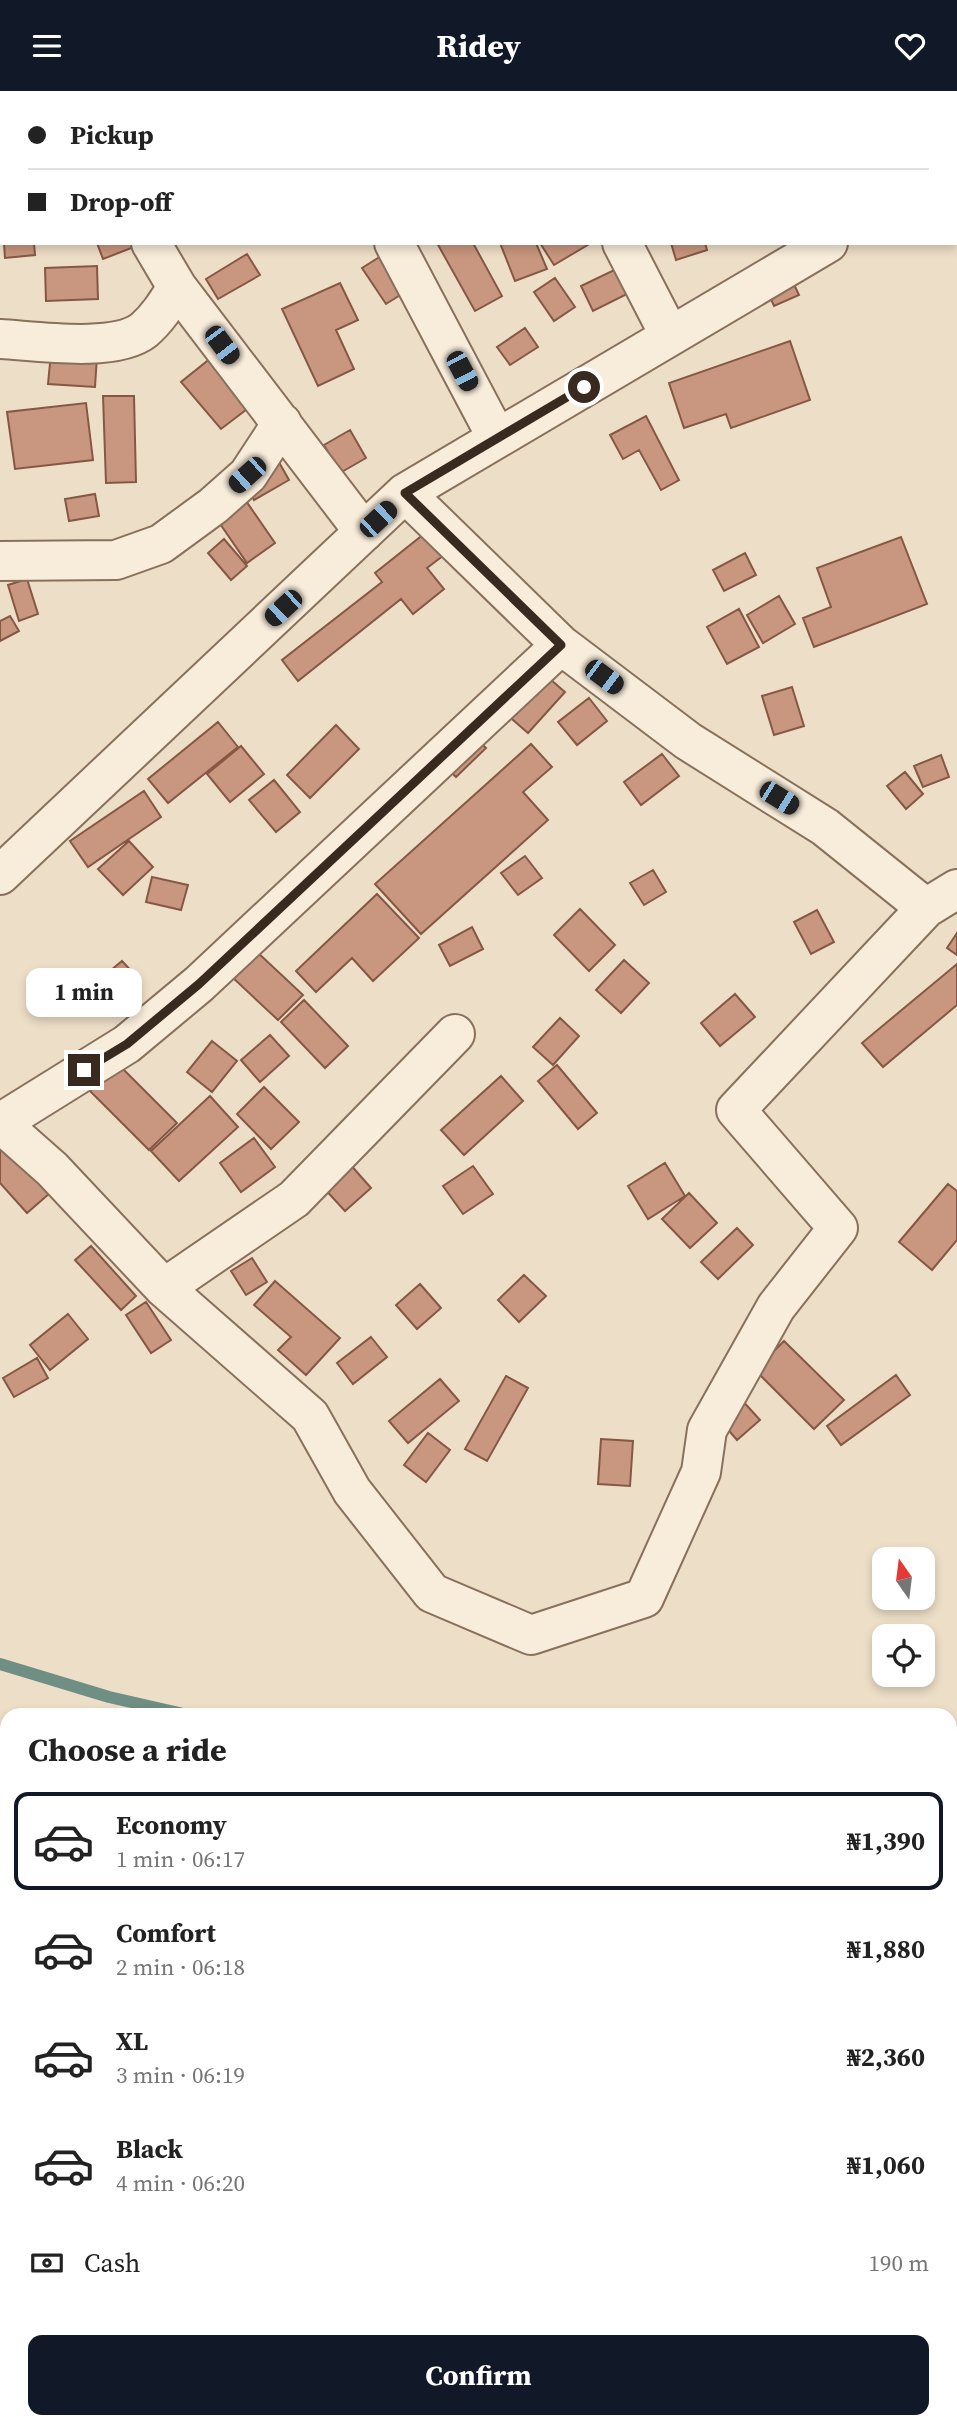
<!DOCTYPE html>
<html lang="en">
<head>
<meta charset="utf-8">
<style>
  body { margin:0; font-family:"Source Serif 4",serif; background:#f2f2f2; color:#222; height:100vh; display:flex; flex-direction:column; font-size:26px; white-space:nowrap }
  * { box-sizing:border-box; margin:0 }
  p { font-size:23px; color:#767676 }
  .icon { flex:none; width:38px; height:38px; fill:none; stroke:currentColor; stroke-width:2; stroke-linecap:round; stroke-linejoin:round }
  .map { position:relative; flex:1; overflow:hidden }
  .sheet { position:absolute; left:0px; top:1617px; width:957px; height:721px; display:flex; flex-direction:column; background:#fff; border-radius:21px 21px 0 0; box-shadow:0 4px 10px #0003 }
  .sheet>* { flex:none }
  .banner { position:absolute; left:0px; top:0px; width:957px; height:154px; box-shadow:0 4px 10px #0003; display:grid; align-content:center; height:154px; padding:0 28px; background:#fff }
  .needle { width:46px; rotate:346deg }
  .fabs { position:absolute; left:872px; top:1456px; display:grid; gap:14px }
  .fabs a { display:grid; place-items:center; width:63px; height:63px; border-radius:14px; background:#fff; box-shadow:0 4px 10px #0003; font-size:35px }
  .end { position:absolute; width:32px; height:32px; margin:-16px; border:9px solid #392a20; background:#fff; box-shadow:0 0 0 4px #fff }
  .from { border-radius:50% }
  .bubble { position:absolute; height:49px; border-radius:14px; background:#fff; box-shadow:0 4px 10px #0003; font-size:23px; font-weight:700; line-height:49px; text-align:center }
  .car { position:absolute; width:21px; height:42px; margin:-21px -10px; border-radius:9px; box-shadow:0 0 5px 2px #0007; background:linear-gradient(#222 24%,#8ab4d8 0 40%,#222 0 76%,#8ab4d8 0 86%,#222 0) }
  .banner b { display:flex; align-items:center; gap:24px; height:66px; font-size:26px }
  .banner b+b { border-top:2px solid #e0e0e0 }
  .banner i { width:18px; height:18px; background:#222 }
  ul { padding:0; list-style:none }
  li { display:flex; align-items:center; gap:21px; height:98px; margin:0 14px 10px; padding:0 14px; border:4px solid transparent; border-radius:14px }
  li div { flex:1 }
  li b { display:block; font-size:26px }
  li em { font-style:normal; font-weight:700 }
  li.current { border-color:#111827 }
  li>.icon { width:63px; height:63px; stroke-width:1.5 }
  h2 { padding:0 28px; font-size:32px; line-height:84px }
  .pay { display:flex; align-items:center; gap:18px; height:77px; padding:0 28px; font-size:26px }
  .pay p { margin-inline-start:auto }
  .cta { display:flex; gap:14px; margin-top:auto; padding:14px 28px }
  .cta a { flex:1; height:80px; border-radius:14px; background:#111827; color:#fff; font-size:28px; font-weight:700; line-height:80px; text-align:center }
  header { display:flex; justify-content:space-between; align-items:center; height:91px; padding:0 28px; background:#111827; color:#fff; font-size:32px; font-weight:700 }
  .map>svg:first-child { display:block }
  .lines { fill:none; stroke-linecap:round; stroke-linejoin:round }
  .stream { stroke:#6f8f84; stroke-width:12 }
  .building { fill:#c9977f; stroke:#865844; stroke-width:2 }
  .minor-casing { stroke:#88705d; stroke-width:42 }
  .minor { stroke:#f8ecda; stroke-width:38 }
  .route { stroke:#392a20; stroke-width:9 }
</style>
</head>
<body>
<header><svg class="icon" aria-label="menu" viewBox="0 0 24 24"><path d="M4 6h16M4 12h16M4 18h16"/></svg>Ridey<svg class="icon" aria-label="heart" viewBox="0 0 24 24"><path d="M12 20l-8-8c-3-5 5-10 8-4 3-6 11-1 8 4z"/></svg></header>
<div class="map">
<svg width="957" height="2338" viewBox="0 0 957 2338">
  <rect width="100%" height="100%" fill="#eddec7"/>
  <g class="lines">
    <path class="stream" d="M0 1573 109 1606 188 1624
      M950 1894 957 1892"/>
  </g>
  <path class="building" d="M159 0H197L198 2H160Z
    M208 0H237L234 2Z
    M454 0H490V2H455Z
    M590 0H616L617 2H588Z
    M676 0H706L707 2H677Z
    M853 0H892L893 2H855Z
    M4 152H34L35 164 5 167Z
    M97 152H133L134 156 103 168Z
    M437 152H473L502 205 475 220Z
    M500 152H536L547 178 515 190Z
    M540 152H591L554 174Z
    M671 152H705L707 159 676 169Z
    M247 163 260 184 218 208 206 188Z
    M381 165 405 201 386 213 362 177Z
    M635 169 647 193 593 220 581 195Z
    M97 175 98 208 46 210 45 177Z
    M790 185 799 204 774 215 766 197Z
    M555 187 575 216 554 230 534 201Z
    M340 192 358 229 336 239 354 278 318 295 282 218Z
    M525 237 538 256 510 274 497 256Z
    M790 250 810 309 731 337 726 323 684 337 669 292Z
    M51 262 97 265 95 296 48 293Z
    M211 267 251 315 221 338 181 291Z
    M103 305H134L136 391 106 392Z
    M86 312 93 369 15 378 7 321Z
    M646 325 679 389 661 399 639 359 623 368 610 344Z
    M350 339 366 367 340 382 324 354Z
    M272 359 289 389 254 409 238 378Z
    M233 391 275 452 247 472 205 411Z
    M95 403 99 425 69 430 65 408Z
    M434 435 452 458 427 477 444 498 413 523 401 508 298 590 282 569 382 491 375 482Z
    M901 446 927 513 814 556 803 527 831 516 817 477Z
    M224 448 247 475 231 489 208 462Z
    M745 462 756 484 724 500 713 479Z
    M27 488 38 523 19 530 8 494Z
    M779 505 795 533 763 552 747 524Z
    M739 518 759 556 727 573 707 536Z
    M10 525 19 540 0 550V530Z
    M542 581 565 601 528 642 505 622Z
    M792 596 804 635 774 644 762 605Z
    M589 607 607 630 577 654 558 631Z
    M218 631 238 656 168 712 148 688Z
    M336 634 359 658 310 707 287 684Z
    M463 634 486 657 456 686 433 663Z
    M531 653 552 676 523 701 548 729 421 843 375 793Z
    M241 655 264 683 230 711 207 683Z
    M662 663 679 685 641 714 624 691Z
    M941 664 949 686 923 696 914 675Z
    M905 681 923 703 906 718 887 695Z
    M274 689 300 721 276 741 249 709Z
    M144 700 161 726 88 776 70 750Z
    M129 750 153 776 123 804 98 778Z
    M525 765 542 787 518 804 501 782Z
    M653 779 666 801 644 814 630 792Z
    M152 786 188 794 181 819 146 811Z
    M377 803 419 847 373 890 352 867 316 901 296 880Z
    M580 818 615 854 589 880 554 844Z
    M817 819 834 851 811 863 794 831Z
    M472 836 483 858 450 875 439 854Z
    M957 842V864L947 857Z
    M256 860 303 904 278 929 232 886Z
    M624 869 649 892 621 922 596 899Z
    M122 870 135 884 104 910 91 896Z
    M957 873V914L883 976 862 952Z
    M735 903 755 926 720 955 701 932Z
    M304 909 348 955 325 977 281 931Z
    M560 927 579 945 553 974 533 956Z
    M270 944 289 965 260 991 241 969Z
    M212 950 237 970 212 1001 187 981Z
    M116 971 177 1032 149 1059 88 998Z
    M557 974 597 1022 578 1038 538 990Z
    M501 985 523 1010 464 1064 441 1039Z
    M264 996 299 1031 271 1058 237 1023Z
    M210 1005 238 1036 179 1090 151 1060Z
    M0 1045 50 1102 27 1122 0 1092Z
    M254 1047 275 1076 241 1101 220 1072Z
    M349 1072 371 1097 345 1120 322 1095Z
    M665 1072 685 1105 648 1128 628 1095Z
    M473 1075 493 1103 463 1123 443 1095Z
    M948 1093 957 1100V1149L932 1179 899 1151Z
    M689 1102 717 1132 690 1157 662 1128Z
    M737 1137 753 1154 718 1188 701 1171Z
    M91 1155 136 1205 121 1219 75 1169Z
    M252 1167 267 1191 246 1204 231 1180Z
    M524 1184 546 1205 519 1231 498 1209Z
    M275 1190 340 1247 306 1284 278 1259 291 1246 254 1214Z
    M420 1193 441 1217 417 1238 396 1214Z
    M146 1211 171 1249 151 1262 126 1224Z
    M68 1223 88 1248 50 1279 30 1254Z
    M371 1246 387 1266 353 1293 337 1272Z
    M784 1250 844 1309 814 1338 755 1279Z
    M37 1267 48 1287 14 1306 3 1287Z
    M896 1284 910 1304 841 1354 827 1335Z
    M506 1285 528 1297 487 1370 465 1358Z
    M440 1288 459 1310 408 1352 389 1330Z
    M740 1307 760 1329 737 1349 718 1327Z
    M428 1342 450 1359 426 1391 404 1374Z
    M601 1348 633 1350 630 1395 598 1393Z"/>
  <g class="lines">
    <defs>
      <path id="minor" d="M66 0V2
        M314 0 315 2
        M544 0 545 2
        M751 0 752 2
        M0 20H2
        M956 66 957 64
        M956 102 957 104
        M151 152 177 196 364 441
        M394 152 497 347
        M622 152 670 245
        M0 248C36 250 115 262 144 239 158 227 167 212 177 196
        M0 470 116 469 161 453 213 415 248 384 282 332
        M0 784 405 402 828 152
        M926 817 957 798
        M0 1032 52 1078 164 1197 310 1325 352 1400 432 1502 531 1544 644 1507 701 1381 707 1339 776 1216 838 1137 736 1019 926 817 825 736 688 650 561 554 405 402
        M0 1032 127 953 199 893 561 554
        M164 1197 294 1108 455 943
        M0 2293 7 2301
        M32 2331 37 2338"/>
    </defs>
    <use href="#minor" class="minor-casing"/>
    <use href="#minor" class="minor"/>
  </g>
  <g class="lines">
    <path class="route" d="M84 979 127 953 199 893 561 554 405 402 584 296"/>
  </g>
</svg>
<div class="fabs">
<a><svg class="needle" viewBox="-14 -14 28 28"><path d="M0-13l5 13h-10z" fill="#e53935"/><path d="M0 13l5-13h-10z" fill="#767676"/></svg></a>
<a><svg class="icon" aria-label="locate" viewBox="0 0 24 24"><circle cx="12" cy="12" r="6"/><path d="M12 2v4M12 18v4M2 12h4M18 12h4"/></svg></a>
</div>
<i class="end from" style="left:584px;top:296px"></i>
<i class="end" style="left:84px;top:979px"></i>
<div class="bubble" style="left:26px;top:877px;width:116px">1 min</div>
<i class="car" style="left:222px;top:254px;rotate:143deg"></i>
<i class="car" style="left:462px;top:280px;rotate:152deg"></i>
<i class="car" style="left:247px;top:384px;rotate:228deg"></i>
<i class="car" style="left:378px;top:428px;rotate:47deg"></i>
<i class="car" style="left:283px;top:517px;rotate:227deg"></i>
<i class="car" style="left:604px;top:586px;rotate:127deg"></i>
<i class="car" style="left:779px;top:707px;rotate:122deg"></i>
<div class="banner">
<b><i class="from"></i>Pickup</b>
<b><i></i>Drop-off</b>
</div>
<section class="sheet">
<h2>Choose a ride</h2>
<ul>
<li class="current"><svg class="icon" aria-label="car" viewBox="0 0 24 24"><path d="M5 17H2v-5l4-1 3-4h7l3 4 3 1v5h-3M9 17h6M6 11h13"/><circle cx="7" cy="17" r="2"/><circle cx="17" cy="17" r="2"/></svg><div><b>Economy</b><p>1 min · 06:17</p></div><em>₦1,390</em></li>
<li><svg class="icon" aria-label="car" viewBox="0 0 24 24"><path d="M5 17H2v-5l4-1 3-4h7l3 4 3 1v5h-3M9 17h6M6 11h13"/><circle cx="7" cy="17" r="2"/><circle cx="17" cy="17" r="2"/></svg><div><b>Comfort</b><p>2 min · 06:18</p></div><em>₦1,880</em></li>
<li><svg class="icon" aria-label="car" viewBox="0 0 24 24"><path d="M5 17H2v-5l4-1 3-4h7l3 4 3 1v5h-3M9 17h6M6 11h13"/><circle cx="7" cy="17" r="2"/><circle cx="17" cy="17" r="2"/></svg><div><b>XL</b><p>3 min · 06:19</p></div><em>₦2,360</em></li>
<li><svg class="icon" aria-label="car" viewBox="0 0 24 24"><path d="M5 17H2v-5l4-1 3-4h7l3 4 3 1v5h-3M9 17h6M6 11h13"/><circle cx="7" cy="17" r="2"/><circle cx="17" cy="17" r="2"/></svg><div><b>Black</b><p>4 min · 06:20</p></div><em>₦1,060</em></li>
</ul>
<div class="pay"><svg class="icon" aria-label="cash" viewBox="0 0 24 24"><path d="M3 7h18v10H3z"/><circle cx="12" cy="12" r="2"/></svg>Cash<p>190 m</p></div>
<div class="cta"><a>Confirm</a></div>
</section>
</div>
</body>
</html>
